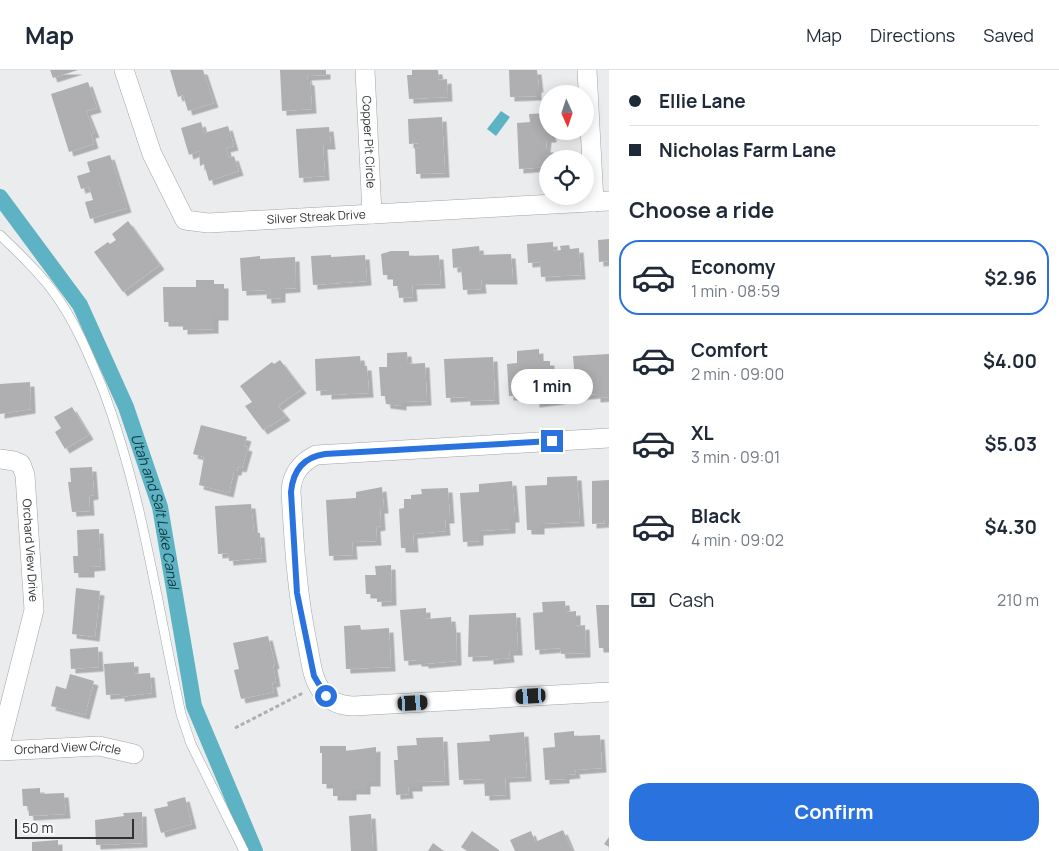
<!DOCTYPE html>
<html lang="en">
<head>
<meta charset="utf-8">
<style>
  body { margin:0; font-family:Manrope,sans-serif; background:#f6f6f7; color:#1f2937; height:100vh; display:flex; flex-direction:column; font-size:19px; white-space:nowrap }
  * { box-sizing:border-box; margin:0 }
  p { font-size:16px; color:#747a83 }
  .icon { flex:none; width:28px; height:28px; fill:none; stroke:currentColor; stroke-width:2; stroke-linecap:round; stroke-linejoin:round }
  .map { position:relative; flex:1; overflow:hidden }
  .drawer { display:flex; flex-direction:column; background:#fff; width:450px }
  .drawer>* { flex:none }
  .hud { display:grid; align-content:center; height:110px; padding:0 20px; background:#fff }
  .needle { width:32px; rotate:177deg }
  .tools { position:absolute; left:539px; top:15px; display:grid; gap:10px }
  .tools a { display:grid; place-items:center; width:55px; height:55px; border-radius:50%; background:#fff; box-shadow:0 2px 12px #0003; font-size:25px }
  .scale { position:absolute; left:15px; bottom:12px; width:119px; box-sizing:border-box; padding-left:5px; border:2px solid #303131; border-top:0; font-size:14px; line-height:18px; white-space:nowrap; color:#303131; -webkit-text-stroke:4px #f7f9fb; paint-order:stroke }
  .end { position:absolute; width:22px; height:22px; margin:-11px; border:6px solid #2a73df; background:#fff; box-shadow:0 0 0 2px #fff }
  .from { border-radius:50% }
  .bubble { position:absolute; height:35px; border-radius:18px; background:#fff; box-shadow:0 2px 12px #0003; font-size:16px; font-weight:700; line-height:35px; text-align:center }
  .car { position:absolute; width:15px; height:30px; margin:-15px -8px; border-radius:6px; box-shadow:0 0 4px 1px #0007; background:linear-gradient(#222 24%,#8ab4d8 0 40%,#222 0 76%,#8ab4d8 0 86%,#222 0) }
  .hud b { display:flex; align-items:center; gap:18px; height:48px; font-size:19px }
  .hud b+b { border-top:1px solid #e0e1e3 }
  .hud i { width:12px; height:12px; background:#1f2937 }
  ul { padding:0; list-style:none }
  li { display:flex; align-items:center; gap:15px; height:75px; margin:0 10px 8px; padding:0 10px; border:2px solid transparent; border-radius:20px }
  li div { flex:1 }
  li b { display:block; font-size:19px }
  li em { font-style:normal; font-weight:700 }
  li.selected { border-color:#2a73df }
  li>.icon { width:45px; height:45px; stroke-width:1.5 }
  h2 { padding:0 20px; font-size:22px; line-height:60px }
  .pay { display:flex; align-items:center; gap:12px; height:55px; padding:0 20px; font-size:19px }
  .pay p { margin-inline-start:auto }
  .button { display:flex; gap:10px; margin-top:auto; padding:10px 20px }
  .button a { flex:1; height:58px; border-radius:20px; background:#2a73df; color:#fff; font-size:20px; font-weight:700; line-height:58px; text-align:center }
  header { display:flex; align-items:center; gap:30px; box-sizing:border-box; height:70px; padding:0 25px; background:#fff; border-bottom:1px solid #e0e1e3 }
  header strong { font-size:24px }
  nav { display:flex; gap:28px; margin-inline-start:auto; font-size:18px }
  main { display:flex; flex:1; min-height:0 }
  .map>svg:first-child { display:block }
  .water { fill:#5db3c3 }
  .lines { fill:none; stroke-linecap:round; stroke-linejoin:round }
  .canal { stroke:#5db3c3; stroke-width:16 }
  .building { fill:#afafb1; filter:url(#shadow) }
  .service-casing { stroke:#a2a4a6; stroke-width:10 }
  .minor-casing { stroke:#a2a4a6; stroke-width:20 }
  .path { stroke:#adafb0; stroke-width:3; stroke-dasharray:4 2.5; stroke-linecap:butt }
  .service { stroke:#fff; stroke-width:9 }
  .minor { stroke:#fff; stroke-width:19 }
  .route { stroke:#2a73df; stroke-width:6 }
  .labels { text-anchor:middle; stroke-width:5; stroke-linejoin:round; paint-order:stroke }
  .street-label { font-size:12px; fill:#303131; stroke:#f7f9fb }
  .water-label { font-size:14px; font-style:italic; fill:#0e383e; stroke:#f7f9fb }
</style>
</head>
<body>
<header>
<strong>Map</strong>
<nav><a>Map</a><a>Directions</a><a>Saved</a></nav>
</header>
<main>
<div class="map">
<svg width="609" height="781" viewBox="0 0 609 781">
  <defs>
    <filter id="shadow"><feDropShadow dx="4.5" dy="4.5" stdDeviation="0" flood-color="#0004"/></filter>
  </defs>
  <rect width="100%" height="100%" fill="#eaecee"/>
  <path class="water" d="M501 41 510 47 496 66 487 59Z"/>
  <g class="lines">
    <path class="canal" id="s1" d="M0 127 80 235 126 337 160 437 194 636 255 781"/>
  </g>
  <path class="building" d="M50 0H78L53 8Z
    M170 0H203L214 33 188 41 183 25 178 27Z
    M280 0H326V5L307 6 308 11H310L312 39 282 41Z
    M412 0H438L439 10 447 9 448 27 409 29 407 5H412Z
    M509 0H537L539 18H537V26L510 27Z
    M88 12 97 38 86 41 95 63 91 64 94 74 69 82 51 24Z
    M548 43V61H551L552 68H547L546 78H549L548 97 519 99 517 53 530 52 529 44Z
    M442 47 445 103 416 104 415 78H419V73L409 74 408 49Z
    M201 52 204 63 228 56 234 76 226 78 229 88 234 86 239 101 209 111 204 94 200 96 199 81 189 85 181 58Z
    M329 57 331 75H323L325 106 299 108 296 59Z
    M110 85 127 138 90 149 85 132 93 130 89 117 81 119 77 106 90 102 87 92Z
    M128 151 160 195 123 222 94 182 108 172 110 174 116 170 112 164Z
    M609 169V191L599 192 598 170Z
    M553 172V181L561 180 560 176 569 175 570 179 579 178 581 205 541 207 540 192 528 193 527 174Z
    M479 176 480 185 511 184 513 210H481L482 219 463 220 461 197 453 198 452 179Z
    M391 181H409V186L439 185 441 214 412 215 413 227 399 228 398 216H393V205H383L381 184Z
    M331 185V187L365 185 367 211 313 215 311 186Z
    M260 186V189L295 187 296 218 281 219V228L267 229 266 220 242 221 240 188Z
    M196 210H214V214H224V246H214V259L183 260V252H164L163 217H196Z
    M539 279V291H550V304L559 303 560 330 535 333V328L519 329 518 326H509L507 294 517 293V281Z
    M407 282 408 294 425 293 427 331 402 332V336L386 334 385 326H381L379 297H387V283Z
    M609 284V327L596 328V324L576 326 573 286Z
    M360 286 361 296H367L369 323 327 325V320L316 321 315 289Z
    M493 287 495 330 466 331V327L446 328 444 289Z
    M280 290 302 319 278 336 286 346 263 360 245 336 252 332 240 316 272 292 274 294Z
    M30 312 31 339 0 344V314Z
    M72 337 89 365 65 379 55 362 61 358 54 347Z
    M201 355 247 367 244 376 248 377 242 398 238 397 237 401H234L229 423 199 415 204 387 193 384Z
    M92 397 94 425 89 426 90 441 72 442 68 412H71L70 398Z
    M577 406 580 452 540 454V460H527L525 416 547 415V407Z
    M609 410V450H604L605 453 592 454V411Z
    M512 411 515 448H511V459L479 461V471L463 472 460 423 479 422V414Z
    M382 417 384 439H380L381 456 376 457 377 471 352 472 353 485 329 486 326 430 356 428V422Z
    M448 418 450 449H445L446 461 413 464 414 478H401L399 439 404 438V429H411V425L422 424 421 419Z
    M251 434 254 463H260L262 488 229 491 228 483 218 484 215 436Z
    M99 459 101 496 90 497V503H74L73 486H78L77 460Z
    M391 495 392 531 377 532V524H366L365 505H376L375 496Z
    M76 518 100 521 95 567 72 564Z
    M565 531 566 542 576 541V556L585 555 586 583 561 584 560 578 535 580 533 543 543 542 542 532Z
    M596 535H609V578H599Z
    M426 538V549L451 547 452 558H456L457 591 424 594V592H417V590L404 591 400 540Z
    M516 543 518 581H509L510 588 489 590V586L468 587 469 545Z
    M360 555 361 560 389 558 391 597 346 599 344 556Z
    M268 566 275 594 273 595 276 612 272 613 274 622 241 629 234 600 239 599 233 573Z
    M98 577 99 597 71 599 70 579Z
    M134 592V604L150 603 152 623 120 627V624L106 625 104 594Z
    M70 604 94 611 85 645 51 636 56 616 66 619Z
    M574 661V666L600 665 602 698 575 700 576 704 565 705V709L545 710 543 678 555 677 554 663Z
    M524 662 527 707 505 708 506 725 485 726 484 709 459 710 457 673 490 671 489 665Z
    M443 667 445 711 418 712V717H408L409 724 396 725 394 690H398L397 676 417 675 416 668Z
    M320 676H346V681L376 677V712H366V720H352V726H333V714H322V683H320Z
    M40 718V724L64 723 66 744 29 746 28 736H23L22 719Z
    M185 727 192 754 161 763 154 739 168 736 167 732Z
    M142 742 143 773 96 775 95 750 124 746 123 743Z
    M371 744 373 781H351L349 746Z
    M563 760 572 781H515L510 770 531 761 535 772Z
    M472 761 499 780V781H467L461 777Z
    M609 767V777L604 774Z
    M58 770V781H32V772Z
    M433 773 444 781H428Z"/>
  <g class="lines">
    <defs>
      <path id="service" d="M0 165C18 182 37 200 52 220 74 249 88 283 102 317 142 422 157 534 181 644L191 674 244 781"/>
      <g id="minor">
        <path id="s2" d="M124 0 152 84 185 150 208 153 609 131"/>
        <path id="s3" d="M365 0 372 144"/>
        <path d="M587 0 594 132"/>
        <path d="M609 368 316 385C300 393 292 404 291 421 294 474 297 525 308 577 311 591 312 608 321 620 329 631 341 636 354 636L609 622"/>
        <path id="s4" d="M0 389 14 391 21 394 25 405 34 540 0 675"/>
        <path id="s5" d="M0 681 99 676 134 684"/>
      </g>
    </defs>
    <use href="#service" class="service-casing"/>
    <use href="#minor" class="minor-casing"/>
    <path class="path" d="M235 658 303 623"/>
    <use href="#service" class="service"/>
    <use href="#minor" class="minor"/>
  </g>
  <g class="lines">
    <path class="route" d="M326 626 314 606 297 523 291 422C293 400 304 387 325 384L552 371"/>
  </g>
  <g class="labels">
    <g class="street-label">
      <text dy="4" stroke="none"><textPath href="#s3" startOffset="72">Copper Pit Circle</textPath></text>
      <text dy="4" stroke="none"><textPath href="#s2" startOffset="294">Silver Streak Drive</textPath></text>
      <text dy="4" stroke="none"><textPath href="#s4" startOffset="109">Orchard View Drive</textPath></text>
      <text dy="4" stroke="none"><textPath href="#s5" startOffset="68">Orchard View Circle</textPath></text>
    </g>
    <g class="water-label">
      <text dy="5" stroke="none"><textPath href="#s1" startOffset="355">Utah and Salt Lake Canal</textPath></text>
    </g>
  </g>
</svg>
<div class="tools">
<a><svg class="needle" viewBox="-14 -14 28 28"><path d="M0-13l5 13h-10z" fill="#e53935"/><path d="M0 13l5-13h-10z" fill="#747a83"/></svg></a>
<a><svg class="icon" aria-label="locate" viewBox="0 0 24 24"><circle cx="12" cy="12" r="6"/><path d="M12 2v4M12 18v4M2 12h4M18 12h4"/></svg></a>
</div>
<div class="scale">50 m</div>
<i class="end from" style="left:326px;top:626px"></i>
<i class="end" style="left:552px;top:371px"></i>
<div class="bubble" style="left:511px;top:299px;width:82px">1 min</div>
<i class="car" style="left:531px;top:626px;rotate:267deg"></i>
<i class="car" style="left:413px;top:633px;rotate:87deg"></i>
</div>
<section class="drawer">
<div class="hud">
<b><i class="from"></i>Ellie Lane</b>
<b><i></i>Nicholas Farm Lane</b>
</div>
<h2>Choose a ride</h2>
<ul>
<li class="selected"><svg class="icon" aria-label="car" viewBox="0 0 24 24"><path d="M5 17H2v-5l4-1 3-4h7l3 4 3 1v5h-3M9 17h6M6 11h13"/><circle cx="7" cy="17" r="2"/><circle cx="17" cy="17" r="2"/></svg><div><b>Economy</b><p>1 min · 08:59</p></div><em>$2.96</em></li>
<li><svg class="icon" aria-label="car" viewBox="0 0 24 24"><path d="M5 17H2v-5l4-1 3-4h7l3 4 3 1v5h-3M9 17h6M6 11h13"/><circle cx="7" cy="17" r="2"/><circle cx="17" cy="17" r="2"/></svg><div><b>Comfort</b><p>2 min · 09:00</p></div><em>$4.00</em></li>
<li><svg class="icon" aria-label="car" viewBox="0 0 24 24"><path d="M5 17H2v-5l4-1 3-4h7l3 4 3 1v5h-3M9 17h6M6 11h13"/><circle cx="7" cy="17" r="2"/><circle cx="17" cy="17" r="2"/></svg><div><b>XL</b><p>3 min · 09:01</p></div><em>$5.03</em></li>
<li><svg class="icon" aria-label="car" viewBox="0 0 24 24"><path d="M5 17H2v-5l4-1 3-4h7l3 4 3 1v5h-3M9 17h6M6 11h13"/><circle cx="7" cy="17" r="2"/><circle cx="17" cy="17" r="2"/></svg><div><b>Black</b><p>4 min · 09:02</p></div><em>$4.30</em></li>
</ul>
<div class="pay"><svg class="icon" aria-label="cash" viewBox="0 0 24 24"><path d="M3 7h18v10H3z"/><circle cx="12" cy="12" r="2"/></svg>Cash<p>210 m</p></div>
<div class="button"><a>Confirm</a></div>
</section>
</main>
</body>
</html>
